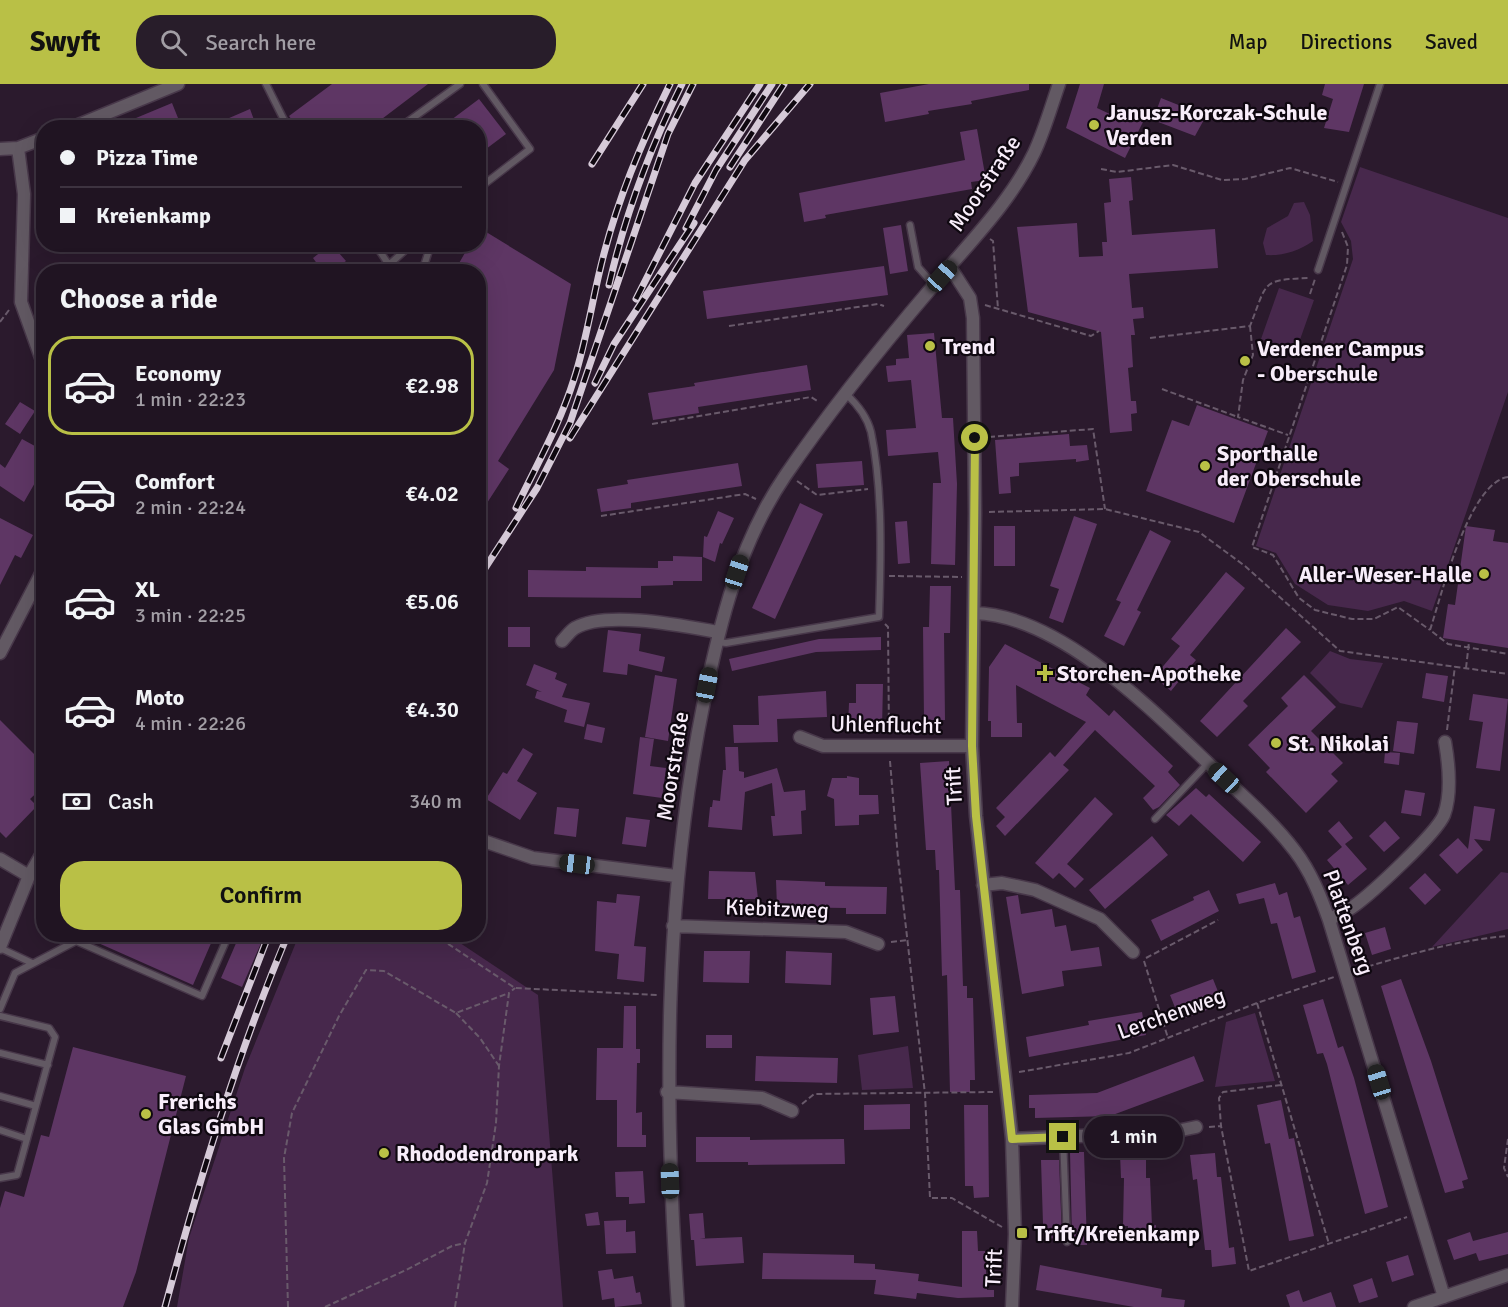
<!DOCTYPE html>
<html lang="en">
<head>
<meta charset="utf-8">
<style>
  body { margin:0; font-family:Signika,sans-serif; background:#281d2a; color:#f1f3f6; height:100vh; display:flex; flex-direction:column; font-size:22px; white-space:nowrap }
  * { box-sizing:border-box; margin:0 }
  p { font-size:20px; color:#a29ea5 }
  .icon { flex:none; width:33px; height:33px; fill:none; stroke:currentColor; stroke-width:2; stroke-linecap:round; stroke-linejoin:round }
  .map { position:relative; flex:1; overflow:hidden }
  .drawer { position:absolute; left:36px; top:180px; width:450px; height:678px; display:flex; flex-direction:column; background:#201422; border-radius:24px; box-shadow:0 6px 24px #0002,0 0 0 2px #3d3340 }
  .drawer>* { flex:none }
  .banner { position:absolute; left:36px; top:36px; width:450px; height:132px; border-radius:24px; box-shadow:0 6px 24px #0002,0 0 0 2px #3d3340; display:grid; align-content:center; height:132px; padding:0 24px; background:#201422 }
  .end { position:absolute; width:27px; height:27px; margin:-14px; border:8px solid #b9c046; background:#111; box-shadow:0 0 0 3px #111 }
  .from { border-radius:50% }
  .bubble { position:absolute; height:42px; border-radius:21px; background:#201422; box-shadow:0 6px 24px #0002,0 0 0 2px #3d3340; font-size:20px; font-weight:600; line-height:42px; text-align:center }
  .car { position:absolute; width:18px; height:36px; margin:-18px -9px; border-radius:8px; box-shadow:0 0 4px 2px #0007; background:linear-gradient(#222 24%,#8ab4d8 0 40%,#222 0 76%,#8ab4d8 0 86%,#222 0) }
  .banner b { display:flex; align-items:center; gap:21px; height:57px; font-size:22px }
  .banner b+b { border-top:2px solid #3d3340 }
  .banner i { width:15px; height:15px; background:#f1f3f6 }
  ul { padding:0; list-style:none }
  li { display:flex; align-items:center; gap:18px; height:99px; margin:0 12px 9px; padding:0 12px; border:3px solid transparent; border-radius:24px }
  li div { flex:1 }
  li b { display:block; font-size:22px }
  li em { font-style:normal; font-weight:600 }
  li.active { border-color:#b9c046 }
  li>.icon { width:54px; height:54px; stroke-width:1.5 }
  h2 { padding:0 24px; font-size:27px; line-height:72px }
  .pay { display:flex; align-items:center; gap:15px; height:66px; padding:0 24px; font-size:22px }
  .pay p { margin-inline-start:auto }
  .button { display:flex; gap:12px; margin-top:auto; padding:12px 24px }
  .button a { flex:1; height:69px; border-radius:24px; background:#b9c046; color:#111; font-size:24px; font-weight:600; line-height:69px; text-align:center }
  header { display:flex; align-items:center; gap:36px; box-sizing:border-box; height:84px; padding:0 30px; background:#b9c046; color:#111 }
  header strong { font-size:28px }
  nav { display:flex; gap:33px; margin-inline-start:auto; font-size:21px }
  .search { width:420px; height:54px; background:#281d2a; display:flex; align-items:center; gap:15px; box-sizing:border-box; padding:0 21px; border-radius:24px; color:#a29ea5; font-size:22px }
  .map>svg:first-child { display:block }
  .green { fill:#47284c }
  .building { fill:#5e3664 }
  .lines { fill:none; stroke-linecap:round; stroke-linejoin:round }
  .lane-casing { stroke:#48384a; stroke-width:9 }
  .street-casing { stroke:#48384a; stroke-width:15 }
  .path { stroke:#695a6b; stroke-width:2; stroke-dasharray:6 3; stroke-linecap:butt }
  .lane { stroke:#625963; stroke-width:6 }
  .street { stroke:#625963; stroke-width:12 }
  .rail-casing { stroke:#d6cad8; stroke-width:7 }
  .rail { stroke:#0f0810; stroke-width:4.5; stroke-dasharray:14; stroke-linecap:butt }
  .route { stroke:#b9c046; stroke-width:8 }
  .poi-dot { fill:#b9c046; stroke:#0f0810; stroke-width:2 }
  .labels { text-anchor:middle; stroke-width:4.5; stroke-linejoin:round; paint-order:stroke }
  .poi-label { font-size:22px; font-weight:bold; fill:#f8edfa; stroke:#0f0810; text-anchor:start }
  .street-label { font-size:22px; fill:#f8edfa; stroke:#0f0810 }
</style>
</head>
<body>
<header>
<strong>Swyft</strong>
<div class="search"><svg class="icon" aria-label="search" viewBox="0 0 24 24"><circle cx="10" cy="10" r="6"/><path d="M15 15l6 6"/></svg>Search here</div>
<nav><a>Map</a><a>Directions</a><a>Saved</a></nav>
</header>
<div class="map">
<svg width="1508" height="1223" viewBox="0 0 1508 1223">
  <rect width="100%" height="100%" fill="#2b1a2d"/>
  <path class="green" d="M1360 83 1508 134V308L1432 527 1404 517 1368 527 1328 521 1295 500 1276 469 1256 462 1353 175 1351 157 1341 138Z
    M1304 118 1310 131 1313 157C1299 167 1283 172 1266 171L1263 159 1267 144 1288 132 1294 119Z
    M1279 204 1314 216 1296 267 1261 255Z
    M1330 567 1350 575 1383 579 1362 624 1340 619 1310 589Z
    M1501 788 1508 789V845L1432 863Z
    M299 851H448L538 911 563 1223H177L189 1154 245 984Z
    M1255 929 1275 997 1215 1003 1226 938Z
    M908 962 913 1004 862 1006 858 971Z"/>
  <path class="building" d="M332 0H428L370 44H298L289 32Z
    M929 0H1029V6L971 17 972 20 928 27 929 30 885 38 880 9Z
    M1080 0H1104L1097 24 1125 37 1128 31 1143 38 1125 74 1066 44Z
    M1325 0H1364L1349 48 1324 44 1333 15 1322 11Z
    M1161 14 1206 32 1195 52 1153 36Z
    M479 15 506 50 478 71V44H456L451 36Z
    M172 19 182 44H140L136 34Z
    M250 25 257 44H206Z
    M977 45 986 96 971 98 972 105 825 131 826 134 804 138 799 109 965 76 960 48Z
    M1131 93 1133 116 1129 117 1132 151 1215 145 1218 184 1129 190 1132 224 1143 223 1144 234 1133 235 1135 251H1131L1133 283 1128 284 1131 317H1136L1137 329 1131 330 1132 347 1110 349 1101 248 1028 228 1017 143 1077 139 1079 173 1103 172 1102 158H1107L1104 119 1111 118 1109 95Z
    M901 141 908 187 890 190 883 144Z
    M478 143 571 200 554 286 498 377 509 385 478 433V188H454L470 160H478Z
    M331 160 346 177 331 188H323L313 174Z
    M884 182 888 211 707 235 703 207Z
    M934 249 942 334H953L957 400 955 481 931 480 933 399H941L938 368 888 372 886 346 916 344 911 296 888 298 886 282 896 281V275L909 274 907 251Z
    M807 281 811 306 698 323 699 329 653 336 648 309 695 302 694 299Z
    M20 318 35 327 20 350 5 340Z
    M1197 321 1268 347 1234 439 1146 407 1172 336 1189 342Z
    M1069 350 1070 362 1087 361 1089 376 1076 378V375L1019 379V392L1010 393 1011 409 999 410 995 356Z
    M22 355 44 367V383L24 418 0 402V380L5 384Z
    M862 377 864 401 818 404 816 380Z
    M738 379 742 402 631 419V424L601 428 597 405 628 400 627 396Z
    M800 419 823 430 775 535 752 524Z
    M718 427 734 434 722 460 720 459 715 478 703 473 704 452 707 453Z
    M1074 432 1097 440 1063 539 1049 534 1059 505 1050 502Z
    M0 434 33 451 21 474 15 471 0 501Z
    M907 437 910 479 898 480 895 438Z
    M994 442H1015V482H994Z
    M1466 442 1495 446 1493 457 1508 459V564L1443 554 1448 520 1455 521Z
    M1150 446 1171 457 1137 526 1141 528 1124 562 1104 552 1121 518 1116 516Z
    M673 472 702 473V497H673V501L641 502V514L528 513V486L586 487V483L658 484V477H673Z
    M1226 488 1245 504 1190 571 1196 576 1171 607 1154 593 1180 562 1171 555Z
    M930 502H951L950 549H944L945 636H924L923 543H929Z
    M508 543H530V563H508Z
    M1286 544 1301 558 1243 617 1248 622 1217 653 1200 637Z
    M608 546 641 550 639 567 665 573 662 588 628 580 627 591 603 588Z
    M881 553V566L816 568 732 587 729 575 819 555Z
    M1005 560 1090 604 1086 611 1109 632 1114 626 1173 682 1168 688 1180 701 1159 723 1153 726 1143 714 1155 702 1095 646 1063 681 1069 686 1005 752 996 742 1005 733 996 724 1050 668 1055 673 1086 638 1016 601 1017 639H1022V653H991V637H988L989 583Z
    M534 580 557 589 555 595 567 600 562 613 590 619 584 643 564 638 567 626 535 614 537 607 542 608 526 601Z
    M1426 589 1448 592 1444 618 1422 614Z
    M655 591 677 595 668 657 645 653Z
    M1304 591 1336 623 1311 647 1343 679 1331 690 1338 697 1306 729 1266 688 1270 684 1248 661 1288 622 1281 614Z
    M856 600H883L882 644H848L849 619H856Z
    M826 607 827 633 777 635 778 658 734 659 733 641H759L758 612Z
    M1473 610 1508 615 1500 687 1476 684 1483 638 1469 636Z
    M0 636 44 680V702L30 715 37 722 6 754 0 748Z
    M1397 637 1418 639 1414 670 1393 667Z
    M587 640 605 644 602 659 584 655Z
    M640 653 654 655 650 682 666 684 662 714 633 710Z
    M725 663H738L739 687 744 688V694L777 684 784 708 805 706 806 726 801 727 802 750 773 752 771 732H775L772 699 745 708 742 746 708 743 710 723H712L713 716 720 717 723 686H726Z
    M523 664 533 670 517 697 537 709 520 736 486 715 503 688 507 690Z
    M1385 668 1400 669 1399 681 1384 679Z
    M949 677 955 806H960L963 902H967V914H973L975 996H970V1008H950L947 891 942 892 939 786H936L935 766H926L920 679Z
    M847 692 859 694V711H878L879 730 859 731V741L835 742 834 715 827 712 832 694H847Z
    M1196 704 1206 713 1209 710 1261 758 1243 778 1191 730 1179 742 1166 731Z
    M1405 706 1425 709 1421 732 1401 729Z
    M1095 713 1113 730 1067 780 1084 795 1075 804 1059 789 1053 795 1035 779Z
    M1474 722 1495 725 1490 757 1474 755 1483 766 1457 790 1439 771 1458 754 1468 765Z
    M557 723 579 725 576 753 554 750Z
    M626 733 650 736 646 763 622 760Z
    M1339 737 1353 754 1345 760 1367 785 1348 801 1327 776 1342 763 1328 747Z
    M1385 737 1400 754 1384 768 1369 752Z
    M1152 752 1168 771 1105 825 1089 806Z
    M709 787 755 788 758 815H708Z
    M1425 789 1441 806 1425 821 1409 804Z
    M776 796 825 798V802L887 803 886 830H846V824L777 823Z
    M1275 799 1279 811 1287 808 1294 834 1300 832 1316 888 1292 895 1277 839 1271 840 1264 814 1239 820 1236 810Z
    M1209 806 1219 827 1161 857 1151 836 1194 816 1193 813Z
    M617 810 640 812 634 862 646 863 644 898 617 895 619 870 595 867 597 817 616 819Z
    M1018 811 1021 830 1052 825 1055 843 1066 841 1071 867 1099 863 1102 882 1062 887 1064 902 1022 910 1006 813Z
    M1385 843 1391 865 1372 871 1365 849Z
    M78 850H215L193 901Z
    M240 850H265L242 903 221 894Z
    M704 867H750L749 899 703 898Z
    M786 867 832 869 831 901 785 899Z
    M1213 895 1223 920 1180 936 1170 911Z
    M1401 895 1431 977 1468 1095 1462 1097 1464 1104 1445 1109 1381 902Z
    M895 912 899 948 873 951 870 914Z
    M1323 915 1338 964 1343 962 1354 994 1388 1123 1365 1130 1327 980 1323 969 1317 970 1303 921Z
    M624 922H636V965H640V979H637L636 1029 642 1028V1051H646V1063H617V1016H596L597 964H623Z
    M1142 928 1146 951 1029 973 1026 953 1089 941 1088 937Z
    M706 951H732V964H706Z
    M73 963 186 992 136 1188 123 1223H0V1124L5 1107 24 1113 41 1051 49 1053Z
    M756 972 838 974 837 999 755 997Z
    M1194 972 1204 997 1110 1032 1035 1034V1024H1029V1011L1097 1009Z
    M1281 1016 1289 1055 1294 1054 1314 1152 1289 1157 1270 1059 1265 1060 1257 1021Z
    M910 1020V1045L864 1046V1021Z
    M964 1021H988L989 1113 974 1114 973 1102H965Z
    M696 1053H750V1056L844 1055 845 1080 748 1081V1078H696Z
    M1070 1068H1084L1087 1161H1074L1072 1154Z
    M1146 1069V1094H1150L1152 1142 1156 1141V1157L1128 1158V1142H1123L1124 1094H1121L1120 1070Z
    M1215 1069 1217 1093H1221L1229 1164 1234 1163 1236 1180 1212 1183 1211 1166H1205L1197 1095 1193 1096 1190 1071Z
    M1041 1076H1059L1062 1154 1037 1155V1140H1043Z
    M643 1087 645 1119 629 1120V1113H616L615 1088Z
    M598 1128 600 1141 587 1142 585 1130Z
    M703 1129 705 1154 691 1156 689 1130Z
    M626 1136V1148L635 1147 636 1169 606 1170 604 1137Z
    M962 1147H977L978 1167H985L987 1206H994V1213L958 1214 917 1209 916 1215 874 1210 876 1196 762 1195 763 1169 854 1171V1179L875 1180V1185L919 1190 918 1197 962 1203Z
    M1470 1148 1473 1157 1508 1148V1170L1479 1177 1476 1169 1454 1176 1447 1156Z
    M742 1153 744 1179 696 1182 694 1155Z
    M1408 1171 1414 1191 1392 1198 1386 1178Z
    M1040 1181 1162 1205 1161 1213 1185 1216 1184 1223H1134L1036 1206Z
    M612 1185 614 1195 633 1192 636 1209 640 1208 642 1220 615 1223 614 1214 602 1216 598 1187Z
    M1372 1194 1378 1213 1359 1219 1353 1201Z
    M1299 1206 1303 1218 1331 1208 1336 1223H1290L1286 1211Z"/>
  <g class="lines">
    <defs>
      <path id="lane" d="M266 0 288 44
        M399 44 460 0
        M478 105 530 65 483 0
        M910 141 918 183 934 201
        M375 160 389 181
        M1318 186 1380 0
        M381 188 412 160
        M422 188 431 160
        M717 558 726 559 879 533C881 475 883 405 871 348 867 332 857 320 846 310
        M1155 735 1208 679
        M0 864 32 879
        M0 925 15 889 76 857 202 912 229 850
        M0 932 49 944 55 953 17 1091 0 1094
        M0 969 48 981
        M0 1012 36 1022
        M0 1046 27 1055
        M1063 1053 1067 1158"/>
      <path id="street" d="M71 44 178 0
        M18 64 24 110 21 218 44 282
        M0 65 18 64 44 54
        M950 183 970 214 973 234 975 429 972 662 976 732 1012 1055 1015 1150 1012 1223
        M974 529C1059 531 1150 624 1208 679 1237 707 1270 734 1295 767 1311 788 1320 811 1329 836L1444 1213
        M562 557C566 553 570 547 575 544 606 526 684 542 718 548
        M0 569 44 484
        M800 653 823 662H972
        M478 755 533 774 676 792
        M0 775 29 792
        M983 801 1002 799 1035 806 1100 835 1133 868
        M1329 836C1337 831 1346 828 1354 822 1372 809 1436 750 1444 731 1452 709 1449 681 1445 658
        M673 842 846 848 878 860
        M0 863 29 792 44 766
        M667 1008 762 1014 792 1027
        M1012 1055 1172 1048 1196 1043
        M678 1223C664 1019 663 818 704 617 720 538 739 460 785 392 830 326 881 263 933 202 968 160 1010 119 1034 69 1044 48 1051 23 1059 0
        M1414 1223 1508 1191"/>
    </defs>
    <use href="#lane" class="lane-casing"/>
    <use href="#street" class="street-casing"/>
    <path class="path" d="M1101 85 1117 88 1173 81 1222 96 1245 95 1290 84 1338 98
      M1342 148 1348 163 1347 181 1252 463 1273 471 1299 514 1315 526 1352 535H1374L1398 523 1430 546
      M990 155 993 157 998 225
      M1310 210 1315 195
      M985 221 1091 252 1099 247
      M0 238 9 226
      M729 242 878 220 884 222
      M1250 242 1253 271 1243 296 1238 333 1288 351
      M1150 254 1250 242C1268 197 1260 196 1310 194
      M1162 305 1238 333
      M652 340 811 313 819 318
      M989 353 1093 345 1105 425
      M1508 393C1469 398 1441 513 1430 546L1448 560 1508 570
      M797 397 817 411 868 405
      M989 428 1105 425 1199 448 1245 482 1340 567 1508 590
      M601 432 745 410 756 415
      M889 492 962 493
      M1448 493 1456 495
      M885 540 888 543 889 650
      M1466 584 1469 558
      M1447 646 1455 582
      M890 677 898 774 925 1010 930 1114H952L1002 1143
      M433 850 515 904 657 911
      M891 858 909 856
      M1146 874 1218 836
      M1144 877 1168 954
      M1359 885C1408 871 1456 856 1508 852
      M1257 919 1329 1160
      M456 929 480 954 499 982
      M1019 988 1129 969 1257 919 1334 893
      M1281 1001 1223 1008 1219 1014 1221 1042 1249 1187 1407 1133
      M802 1020 814 1010 993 1008
      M1209 1043 1221 1042
      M1508 1055 1504 1084 1508 1093
      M288 1223 284 1074 292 1029 339 932 366 886 384 887 456 929 509 909
      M325 1223 406 1186 452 1162 465 1159
      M455 1223 465 1159 487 1099 496 1039 499 982 509 909 515 904"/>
    <use href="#lane" class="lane"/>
    <use href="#street" class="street"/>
    <defs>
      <path id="rail" d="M592 80 643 0
        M730 83 784 0
        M686 144 716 86 772 0
        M609 201C625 131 650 64 682 0
        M636 215 695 99 760 0
        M595 299 614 260 694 139
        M570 354 745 76 810 0
        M516 424C536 382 560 340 574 295 588 252 593 209 605 166 620 109 644 53 670 0
        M478 495 537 404 570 339 668 50 693 0
        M221 974 269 850
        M165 1223C199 1097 237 971 288 850"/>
    </defs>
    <use href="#rail" class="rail-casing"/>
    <use href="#rail" class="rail"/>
  </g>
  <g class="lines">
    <path class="route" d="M975 354 972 662 976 732 1012 1055 1063 1053"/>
  </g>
  <g class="poi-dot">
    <circle cx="1094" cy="41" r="6"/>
    <circle cx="930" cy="262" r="6"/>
    <circle cx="1245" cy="277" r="6"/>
    <circle cx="1205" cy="382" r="6"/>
    <circle cx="1484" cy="490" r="6"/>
    <path d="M1042 580h6v6h6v6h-6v6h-6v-6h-6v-6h6z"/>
    <circle cx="1276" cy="659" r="6"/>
    <circle cx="146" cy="1030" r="6"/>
    <circle cx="384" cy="1069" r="6"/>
    <rect x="1016" y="1143" width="12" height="12" rx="3"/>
  </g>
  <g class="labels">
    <g class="poi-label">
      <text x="1106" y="36">Janusz-Korczak-Schule<tspan x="1106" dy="25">Verden</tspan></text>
      <text x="942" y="270">Trend</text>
      <text x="1257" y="272">Verdener Campus<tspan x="1257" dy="25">- Oberschule</tspan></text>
      <text x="1217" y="377">Sporthalle<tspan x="1217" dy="25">der Oberschule</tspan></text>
      <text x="1472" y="498" text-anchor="end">Aller-Weser-Halle</text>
      <text x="1057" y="597">Storchen-Apotheke</text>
      <text x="1288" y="667">St. Nikolai</text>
      <text x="158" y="1025">Frerichs<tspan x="158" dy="25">Glas GmbH</tspan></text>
      <text x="396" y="1077">Rhododendronpark</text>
      <text x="1034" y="1157">Trift/Kreienkamp</text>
    </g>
    <g class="street-label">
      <text transform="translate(984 99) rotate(-56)" y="8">Moorstraße</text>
      <text transform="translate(886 640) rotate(1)" y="8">Uhlenflucht</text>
      <text transform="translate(672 682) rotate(-81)" y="8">Moorstraße</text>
      <text transform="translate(953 702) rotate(-93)" y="8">Trift</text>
      <text transform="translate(777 824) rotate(2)" y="8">Kiebitzweg</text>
      <text transform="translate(1349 838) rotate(70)" y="8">Plattenberg</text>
      <text transform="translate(1171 929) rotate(-20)" y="8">Lerchenweg</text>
      <text transform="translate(993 1184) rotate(-87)" y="8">Trift</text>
    </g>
  </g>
</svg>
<i class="end from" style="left:975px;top:354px"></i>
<i class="end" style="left:1063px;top:1053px"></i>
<div class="bubble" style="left:1084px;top:1032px;width:99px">1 min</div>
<i class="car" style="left:942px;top:192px;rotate:42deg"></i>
<i class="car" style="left:737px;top:488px;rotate:18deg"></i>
<i class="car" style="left:707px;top:601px;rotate:11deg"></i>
<i class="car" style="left:1224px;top:694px;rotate:313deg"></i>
<i class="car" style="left:577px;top:780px;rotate:277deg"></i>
<i class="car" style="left:1379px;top:998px;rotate:343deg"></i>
<i class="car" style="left:670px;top:1097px;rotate:358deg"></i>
<div class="banner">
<b><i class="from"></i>Pizza Time</b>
<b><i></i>Kreienkamp</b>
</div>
<section class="drawer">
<h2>Choose a ride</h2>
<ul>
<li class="active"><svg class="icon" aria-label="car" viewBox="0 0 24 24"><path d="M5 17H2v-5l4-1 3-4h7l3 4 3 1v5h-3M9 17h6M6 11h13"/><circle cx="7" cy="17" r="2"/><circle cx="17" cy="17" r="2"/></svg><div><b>Economy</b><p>1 min · 22:23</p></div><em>€2.98</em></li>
<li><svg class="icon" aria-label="car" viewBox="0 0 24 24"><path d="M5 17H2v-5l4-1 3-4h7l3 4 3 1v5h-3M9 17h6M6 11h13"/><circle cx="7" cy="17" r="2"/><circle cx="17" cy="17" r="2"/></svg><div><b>Comfort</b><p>2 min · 22:24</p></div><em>€4.02</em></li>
<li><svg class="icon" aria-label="car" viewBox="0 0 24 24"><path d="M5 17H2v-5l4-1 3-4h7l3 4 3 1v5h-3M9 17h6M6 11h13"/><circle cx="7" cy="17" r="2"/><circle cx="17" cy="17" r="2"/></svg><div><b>XL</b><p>3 min · 22:25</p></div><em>€5.06</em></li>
<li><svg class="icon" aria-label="car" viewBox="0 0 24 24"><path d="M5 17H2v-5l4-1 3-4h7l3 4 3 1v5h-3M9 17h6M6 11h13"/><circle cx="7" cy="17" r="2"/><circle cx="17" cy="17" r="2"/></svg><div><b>Moto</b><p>4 min · 22:26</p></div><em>€4.30</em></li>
</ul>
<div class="pay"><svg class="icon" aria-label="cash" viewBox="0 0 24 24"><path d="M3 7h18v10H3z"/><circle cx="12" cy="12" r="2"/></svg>Cash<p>340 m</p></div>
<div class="button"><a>Confirm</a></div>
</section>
</div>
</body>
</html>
